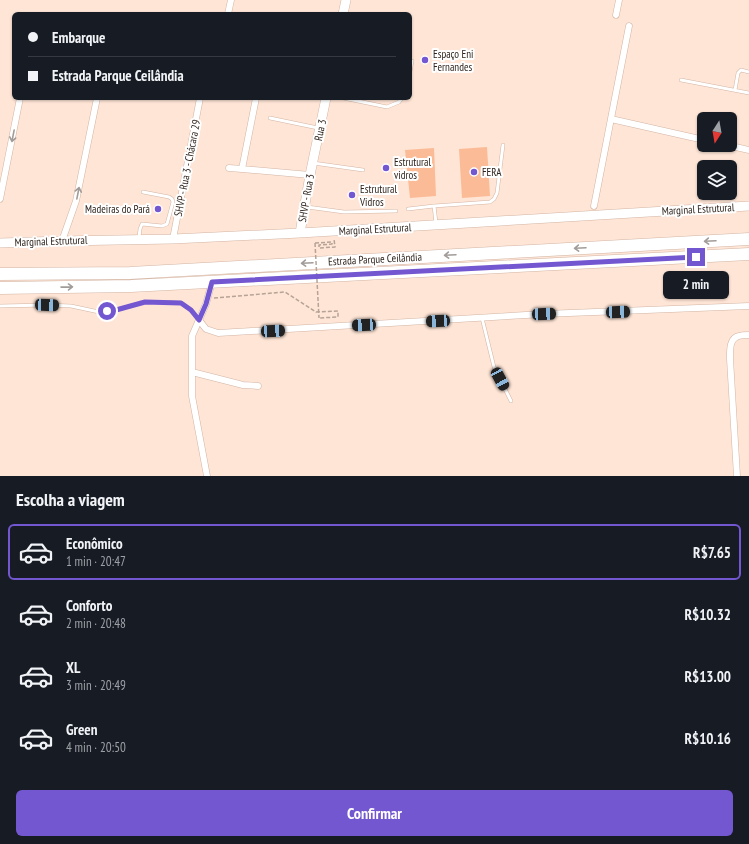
<!DOCTYPE html>
<html lang="pt">
<head>
<meta charset="utf-8">
<style>
  body { margin:0; font-family:"PT Sans Narrow",sans-serif; background:#20242c; color:#f1f3f6; height:100vh; display:flex; flex-direction:column; font-size:15px; white-space:nowrap }
  * { box-sizing:border-box; margin:0 }
  p { font-size:13px; color:#9ea1a6 }
  .icon { flex:none; width:22px; height:22px; fill:none; stroke:currentColor; stroke-width:2; stroke-linecap:round; stroke-linejoin:round }
  .map { position:relative; height:476px; overflow:hidden }
  .details { display:flex; flex-direction:column; background:#171b24; flex:1 }
  .details>* { flex:none }
  .hud { position:absolute; left:12px; top:12px; width:400px; height:88px; border-radius:6px; box-shadow:0 1px 3px #0004; display:grid; align-content:center; height:88px; padding:0 16px; background:#171b24 }
  .needle { width:26px; rotate:191deg }
  .fabs { position:absolute; left:697px; top:112px; display:grid; gap:8px }
  .fabs a { display:grid; place-items:center; width:40px; height:40px; border-radius:6px; background:#171b24; box-shadow:0 1px 3px #0004; font-size:20px }
  .end { position:absolute; width:18px; height:18px; margin:-9px; border:5px solid #7357d1; background:#fff; box-shadow:0 0 0 2px #fff }
  .from { border-radius:50% }
  .bubble { position:absolute; height:28px; border-radius:6px; background:#171b24; box-shadow:0 1px 3px #0004; font-size:13px; font-weight:700; line-height:28px; text-align:center }
  .car { position:absolute; width:12px; height:24px; margin:-12px -6px; border-radius:5px; box-shadow:0 0 3px 1px #0007; background:linear-gradient(#222 24%,#8ab4d8 0 40%,#222 0 76%,#8ab4d8 0 86%,#222 0) }
  .hud b { display:flex; align-items:center; gap:14px; height:38px; font-size:15px }
  .hud b+b { border-top:1px solid #363941 }
  .hud i { width:10px; height:10px; background:#f1f3f6 }
  ul { padding:0; list-style:none }
  li { display:flex; align-items:center; gap:12px; height:56px; margin:0 8px 6px; padding:0 8px; border:2px solid transparent; border-radius:6px }
  li div { flex:1 }
  li b { display:block; font-size:15px }
  li em { font-style:normal; font-weight:700 }
  li.on { border-color:#7357d1 }
  li>.icon { width:36px; height:36px; stroke-width:1.5 }
  h2 { padding:0 16px; font-size:18px; line-height:48px }
  .action { display:flex; gap:8px; margin-top:auto; padding:8px 16px }
  .action a { flex:1; height:46px; border-radius:6px; background:#7357d1; color:#fff; font-size:16px; font-weight:700; line-height:46px; text-align:center }
  .map>svg:first-child { display:block }
  .green { fill:#fbbb96 }
  .lines { fill:none; stroke-linecap:round; stroke-linejoin:round }
  .service-casing { stroke:#d3b5a4; stroke-width:4 }
  .minor-casing { stroke:#d3b5a4; stroke-width:7 }
  .secondary-casing { stroke:#d3b5a4; stroke-width:10 }
  .motorway-casing { stroke:#d3b5a4; stroke-width:13 }
  .path { stroke:#b7a396; stroke-width:1.5; stroke-dasharray:4 2; stroke-linecap:butt }
  .service { stroke:#fff; stroke-width:3 }
  .minor { stroke:#fff; stroke-width:6 }
  .secondary { stroke:#fff; stroke-width:9 }
  .motorway { stroke:#fff; stroke-width:12 }
  .path-bridge { stroke:#b7a396; stroke-width:1.5; stroke-dasharray:4 2; stroke-linecap:butt }
  .oneway { stroke:#a19c99 }
  .route { stroke:#7357d1; stroke-width:5 }
  .poi-dot { fill:#7357d1; stroke:#fff; stroke-width:1.5 }
  .labels { text-anchor:middle; stroke-width:4; stroke-linejoin:round; paint-order:stroke }
  .poi-label { font-size:11px; fill:#2f241d; stroke:#fff; text-anchor:start }
  .street-label { font-size:11px; fill:#2f241d; stroke:#fff }
</style>
</head>
<body>
<div class="map">
<svg width="749" height="476" viewBox="0 0 749 476">
  <rect width="100%" height="100%" fill="#fee5d6"/>
  <path class="green" d="M487 147 490 196 462 198 459 149Z
    M434 148 436 196 410 198 405 150Z"/>
  <g class="lines">
    <defs>
      <path id="service" d="M410 72 412 61
        M681 80 749 93
        M735 90 738 73 741 70 749 72
        M343 98 387 107 399 102 402 98
        M270 118 318 128
        M313 163 363 170
        M307 207 344 212 396 211
        M408 209 434 206
        M436 223 434 206 490 202 494 199 497 193 503 145
        M139 237 140 229 142 224 162 226 167 224 173 202 172 199 169 197 143 192
        M0 306 47 305 71 306 99 312 116 310 145 302H162L181 303 191 310 199 320
        M482 318 494 367 511 401"/>
      <path id="minor" d="M228 14 231 0
        M616 15 619 0
        M611 119 704 140
        M727 145 749 150
        M229 168 242 169 310 175
        M242 169 256 98
        M0 199 20 98
        M594 206 629 26
        M173 239 200 98
        M62 241 76 201 97 98
        M199 320 206 329 218 333 544 314 749 306
        M192 372 243 385 258 386
        M207 476 192 396V336L206 304 212 282
        M737 476 730 359C730 351 729 338 739 336 742 335 746 335 749 335"/>
      <path id="secondary" d="M343 14 346 0
        M300 233 310 175 326 98
        M0 243 62 241 173 239 300 233 749 206"/>
      <path id="motorway" d="M0 274 130 273 749 239
        M0 288 131 286 749 254"/>
    </defs>
    <use href="#service" class="service-casing"/>
    <use href="#minor" class="minor-casing"/>
    <use href="#secondary" class="secondary-casing"/>
    <use href="#motorway" class="motorway-casing"/>
    <path class="path" d="M315 243 332 242V244L319 245V248L335 247 334 239
      M214 298 285 292 316 312 338 311V317L319 318"/>
    <use href="#service" class="service"/>
    <use href="#minor" class="minor"/>
    <use href="#secondary" class="secondary"/>
    <use href="#motorway" class="motorway"/>
    <path class="path-bridge" d="M315 243 319 318"/>
  </g>
  <defs><path id="oneway-shaft" d="M-6 0H5M1.5-3L5.5 0L1.5 3" fill="none" stroke-width="1.6" stroke-linecap="round" stroke-linejoin="round"/></defs>
  <g class="oneway">
    <use href="#oneway-shaft" transform="translate(13 136) rotate(101)"/>
    <use href="#oneway-shaft" transform="translate(78 193) rotate(-79)"/>
    <use href="#oneway-shaft" transform="translate(710 241) rotate(177)"/>
    <use href="#oneway-shaft" transform="translate(580 248) rotate(177)"/>
    <use href="#oneway-shaft" transform="translate(450 255) rotate(177)"/>
    <use href="#oneway-shaft" transform="translate(307 263) rotate(177)"/>
    <use href="#oneway-shaft" transform="translate(67 287) rotate(-1)"/>
  </g>
  <g class="lines">
    <path class="route" d="M107 311 116 310 145 302 181 303 191 310 199 320 206 304 212 282 696 257"/>
  </g>
  <g class="poi-dot">
    <circle cx="425" cy="60" r="4"/>
    <circle cx="386" cy="168" r="4"/>
    <circle cx="474" cy="172" r="4"/>
    <circle cx="352" cy="195" r="4"/>
    <circle cx="158" cy="209" r="4"/>
  </g>
  <g class="labels">
    <g class="poi-label">
      <text x="433" y="58">Espaço Eni<tspan x="433" dy="13">Fernandes</tspan></text>
      <text x="394" y="166">Estrutural<tspan x="394" dy="13">vidros</tspan></text>
      <text x="482" y="176">FERA</text>
      <text x="360" y="193">Estrutural<tspan x="360" dy="13">Vidros</tspan></text>
      <text x="150" y="213" text-anchor="end">Madeiras do Pará</text>
    </g>
    <g class="street-label">
      <text transform="translate(320 130) rotate(-78)" y="4">Rua 3</text>
      <text transform="translate(187 168) rotate(-79)" y="4">SHVP - Rua 3 - Chácara 29</text>
      <text transform="translate(306 198) rotate(-80)" y="4">SHVP - Rua 3</text>
      <text transform="translate(698 209) rotate(-3)" y="4">Marginal Estrutural</text>
      <text transform="translate(375 229) rotate(-3)" y="4">Marginal Estrutural</text>
      <text transform="translate(51 241) rotate(-2)" y="4">Marginal Estrutural</text>
      <text transform="translate(375 259) rotate(-3)" y="4">Estrada Parque Ceilândia</text>
    </g>
  </g>
</svg>
<div class="fabs">
<a><svg class="needle" viewBox="-14 -14 28 28"><path d="M0-13l5 13h-10z" fill="#e53935"/><path d="M0 13l5-13h-10z" fill="#9ea1a6"/></svg></a>
<a><svg class="icon" aria-label="layers" viewBox="0 0 24 24"><path d="M12 4l9 5-9 5-9-5zM3 14l9 5 9-5"/></svg></a>
</div>
<i class="end from" style="left:107px;top:311px"></i>
<i class="end" style="left:696px;top:257px"></i>
<div class="bubble" style="left:663px;top:271px;width:66px">2 min</div>
<i class="car" style="left:47px;top:305px;rotate:92deg"></i>
<i class="car" style="left:618px;top:312px;rotate:88deg"></i>
<i class="car" style="left:544px;top:314px;rotate:88deg"></i>
<i class="car" style="left:438px;top:321px;rotate:267deg"></i>
<i class="car" style="left:364px;top:325px;rotate:267deg"></i>
<i class="car" style="left:273px;top:331px;rotate:87deg"></i>
<i class="car" style="left:500px;top:379px;rotate:152deg"></i>
<div class="hud">
<b><i class="from"></i>Embarque</b>
<b><i></i>Estrada Parque Ceilândia</b>
</div>
</div>
<section class="details">
<h2>Escolha a viagem</h2>
<ul>
<li class="on"><svg class="icon" aria-label="car" viewBox="0 0 24 24"><path d="M5 17H2v-5l4-1 3-4h7l3 4 3 1v5h-3M9 17h6M6 11h13"/><circle cx="7" cy="17" r="2"/><circle cx="17" cy="17" r="2"/></svg><div><b>Econômico</b><p>1 min · 20:47</p></div><em>R$7.65</em></li>
<li><svg class="icon" aria-label="car" viewBox="0 0 24 24"><path d="M5 17H2v-5l4-1 3-4h7l3 4 3 1v5h-3M9 17h6M6 11h13"/><circle cx="7" cy="17" r="2"/><circle cx="17" cy="17" r="2"/></svg><div><b>Conforto</b><p>2 min · 20:48</p></div><em>R$10.32</em></li>
<li><svg class="icon" aria-label="car" viewBox="0 0 24 24"><path d="M5 17H2v-5l4-1 3-4h7l3 4 3 1v5h-3M9 17h6M6 11h13"/><circle cx="7" cy="17" r="2"/><circle cx="17" cy="17" r="2"/></svg><div><b>XL</b><p>3 min · 20:49</p></div><em>R$13.00</em></li>
<li><svg class="icon" aria-label="car" viewBox="0 0 24 24"><path d="M5 17H2v-5l4-1 3-4h7l3 4 3 1v5h-3M9 17h6M6 11h13"/><circle cx="7" cy="17" r="2"/><circle cx="17" cy="17" r="2"/></svg><div><b>Green</b><p>4 min · 20:50</p></div><em>R$10.16</em></li>
</ul>
<div class="action"><a>Confirmar</a></div>
</section>
</body>
</html>
